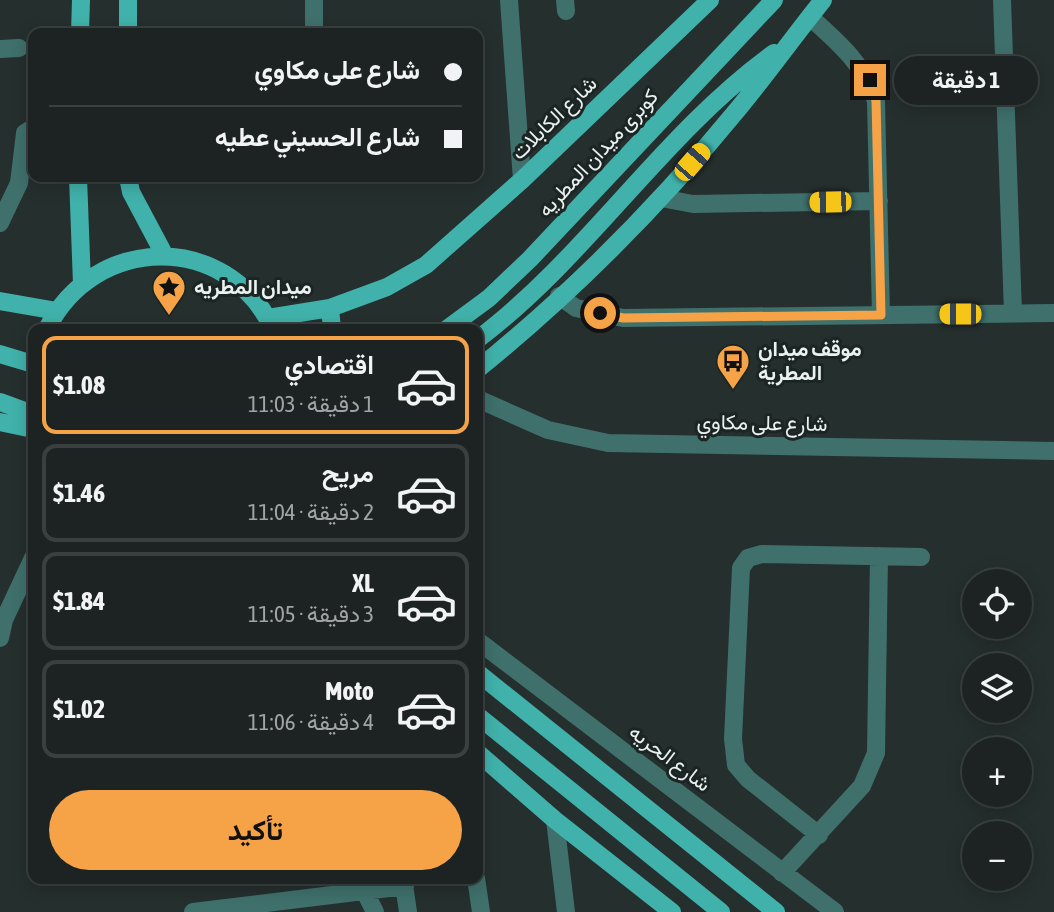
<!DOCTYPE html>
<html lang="ar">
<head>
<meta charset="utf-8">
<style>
  body { margin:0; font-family:"Asap Condensed",Vazirmatn,sans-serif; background:#292f2f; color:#f1f3f6; direction:rtl; height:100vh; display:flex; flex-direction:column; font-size:26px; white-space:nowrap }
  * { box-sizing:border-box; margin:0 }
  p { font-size:23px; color:#a0a4a5 }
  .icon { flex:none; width:38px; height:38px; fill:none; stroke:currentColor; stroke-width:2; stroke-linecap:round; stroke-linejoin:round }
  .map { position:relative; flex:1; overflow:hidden; direction:ltr }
  .sheet { position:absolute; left:28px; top:324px; width:455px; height:560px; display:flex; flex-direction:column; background:#1c2322; border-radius:14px; box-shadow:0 4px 18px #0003,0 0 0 2px #3a4040; direction:rtl }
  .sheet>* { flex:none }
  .banner { position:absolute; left:28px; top:28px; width:455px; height:154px; border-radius:14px; box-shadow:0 4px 18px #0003,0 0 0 2px #3a4040; direction:rtl; display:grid; align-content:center; height:154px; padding:0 21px; background:#1c2322 }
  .tools { position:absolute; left:962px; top:569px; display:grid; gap:14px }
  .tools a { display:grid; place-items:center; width:70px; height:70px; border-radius:50%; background:#1c2322; box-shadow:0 4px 18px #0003,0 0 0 2px #3a4040; font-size:35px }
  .end { position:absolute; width:32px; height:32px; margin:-16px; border:9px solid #f6a247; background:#111; box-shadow:0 0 0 4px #111 }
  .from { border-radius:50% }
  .bubble { position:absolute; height:49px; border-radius:24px; background:#1c2322; box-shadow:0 4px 18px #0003,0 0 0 2px #3a4040; font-size:23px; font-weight:700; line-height:49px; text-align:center; direction:rtl }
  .car { position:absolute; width:21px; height:42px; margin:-21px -10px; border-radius:9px; box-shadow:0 0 5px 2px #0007; background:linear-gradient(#f5c518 24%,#345 0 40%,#f5c518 0 76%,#345 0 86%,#f5c518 0) }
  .banner b { display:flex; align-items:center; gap:24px; height:66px; font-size:26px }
  .banner b+b { border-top:2px solid #3a4040 }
  .banner i { width:18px; height:18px; background:#f1f3f6 }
  ul { padding:12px 0 0; list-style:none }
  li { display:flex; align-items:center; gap:21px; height:98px; margin:0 14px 10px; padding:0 7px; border:4px solid #3a4040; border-radius:14px }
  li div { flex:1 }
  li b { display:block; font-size:26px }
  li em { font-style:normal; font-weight:700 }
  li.selected { border-color:#f6a247 }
  li>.icon { width:63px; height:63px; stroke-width:1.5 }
  .cta { display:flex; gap:14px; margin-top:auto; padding:14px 21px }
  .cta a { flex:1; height:80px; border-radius:42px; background:#f6a247; color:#111; font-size:28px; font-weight:700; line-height:80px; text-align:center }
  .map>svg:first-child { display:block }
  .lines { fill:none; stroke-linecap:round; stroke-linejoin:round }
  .minor { stroke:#3f706c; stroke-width:18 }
  .major { stroke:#40b2ab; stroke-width:18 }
  .route { stroke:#f6a247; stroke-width:9 }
  .labels { text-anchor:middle; stroke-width:6; stroke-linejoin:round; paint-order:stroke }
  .street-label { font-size:21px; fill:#ebf1f1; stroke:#1b2524 }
  .poi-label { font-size:21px; font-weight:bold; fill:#ebf1f1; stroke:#1b2524; text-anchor:start }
</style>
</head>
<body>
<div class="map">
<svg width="1054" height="912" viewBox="0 0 1054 912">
  <rect width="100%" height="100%" fill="#252f2e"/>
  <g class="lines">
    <path class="minor" d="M509 0 522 180
      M565 0 566 11
      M1002 0 1013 313
      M810 17C838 42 864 64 876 101L881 315
      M314 33V0
      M0 49 19 48
      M661 198 693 204 879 201
      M0 223 19 183 25 133 33 128
      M559 296 576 308 623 318 1054 313
      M478 399 548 430 608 443 1054 451
      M0 638 4 620 33 558
      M478 641 835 912
      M555 820 566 912
      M819 835 748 779 736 765 733 739 741 568 748 558 762 554 921 557
      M782 873 862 786 876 753 879 556
      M358 878 375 912
      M403 878 408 912
      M476 878 481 912
      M193 912 405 886"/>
    <path class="major" d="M80 33 81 0
      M128 33V0
      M78 177 82 284
      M128 177 131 192 165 256
      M0 301 57 311
      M330 308 332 329
      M268 318 330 308 387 287 426 265 522 180 710 0
      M47 329C94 234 227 231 273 329
      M447 329 489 298 530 259 774 0
      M478 339C588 256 662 134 774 53
      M0 354 33 364
      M478 369C572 293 661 203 738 109 767 74 794 36 823 0
      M0 402 33 414
      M0 422 33 429
      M478 673 776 912
      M478 716 721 912
      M478 753 555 820 672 912"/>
  </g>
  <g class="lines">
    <path class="route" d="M600 313 623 318 881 315 876 101 870 80"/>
  </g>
  <defs>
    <symbol id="sight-pin" viewBox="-11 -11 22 30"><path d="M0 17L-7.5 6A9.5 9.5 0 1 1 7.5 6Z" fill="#f6a247" stroke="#1b2524"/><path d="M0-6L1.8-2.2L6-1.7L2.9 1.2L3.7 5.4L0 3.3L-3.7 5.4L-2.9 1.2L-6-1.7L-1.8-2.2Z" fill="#111"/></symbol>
    <symbol id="bus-pin" viewBox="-11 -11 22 30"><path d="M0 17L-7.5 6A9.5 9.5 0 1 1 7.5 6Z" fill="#f6a247" stroke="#1b2524"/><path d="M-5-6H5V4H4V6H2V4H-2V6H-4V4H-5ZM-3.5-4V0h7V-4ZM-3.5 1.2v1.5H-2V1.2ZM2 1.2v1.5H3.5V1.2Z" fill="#111"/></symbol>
  </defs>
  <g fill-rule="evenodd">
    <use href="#sight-pin" x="150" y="268" width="38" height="52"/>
    <use href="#bus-pin" x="714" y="342" width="38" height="52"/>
  </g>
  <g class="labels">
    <g class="street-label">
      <text transform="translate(554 118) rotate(-44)" y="7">شارع الكابلات</text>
      <text transform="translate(598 153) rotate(-47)" y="7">كوبرى ميدان المطريه</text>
      <text transform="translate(762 423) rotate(1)" y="7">شارع على مكاوي</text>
      <text transform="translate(670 758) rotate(37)" y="7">شارع الحريه</text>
    </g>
    <g class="poi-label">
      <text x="194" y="294">ميدان المطريه</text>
      <text x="758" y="356">موقف ميدان<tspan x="758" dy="24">المطرية</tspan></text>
    </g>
  </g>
</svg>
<div class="tools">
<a><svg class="icon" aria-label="locate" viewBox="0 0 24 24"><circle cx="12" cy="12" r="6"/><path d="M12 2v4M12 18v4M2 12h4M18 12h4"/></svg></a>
<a><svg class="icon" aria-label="layers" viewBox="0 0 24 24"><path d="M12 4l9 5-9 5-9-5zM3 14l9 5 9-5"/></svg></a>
<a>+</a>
<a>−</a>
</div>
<i class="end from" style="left:600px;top:313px"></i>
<i class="end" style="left:870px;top:80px"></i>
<div class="bubble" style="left:894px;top:56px;width:144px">1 دقيقة</div>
<i class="car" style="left:692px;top:162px;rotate:41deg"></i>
<i class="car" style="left:830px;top:202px;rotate:269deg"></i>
<i class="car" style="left:960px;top:314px;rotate:270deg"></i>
<div class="banner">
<b><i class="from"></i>شارع على مكاوي</b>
<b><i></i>شارع الحسيني عطيه</b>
</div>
<section class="sheet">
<ul>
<li class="selected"><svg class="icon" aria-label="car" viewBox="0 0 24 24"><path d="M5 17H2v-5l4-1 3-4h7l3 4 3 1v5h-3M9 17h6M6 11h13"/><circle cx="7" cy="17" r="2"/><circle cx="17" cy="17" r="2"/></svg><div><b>اقتصادي</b><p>1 دقيقة · 11:03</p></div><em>$1.08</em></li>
<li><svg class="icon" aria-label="car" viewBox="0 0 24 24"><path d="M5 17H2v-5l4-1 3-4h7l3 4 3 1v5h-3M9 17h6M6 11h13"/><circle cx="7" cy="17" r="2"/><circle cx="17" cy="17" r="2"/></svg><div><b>مريح</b><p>2 دقيقة · 11:04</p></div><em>$1.46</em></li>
<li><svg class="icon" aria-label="car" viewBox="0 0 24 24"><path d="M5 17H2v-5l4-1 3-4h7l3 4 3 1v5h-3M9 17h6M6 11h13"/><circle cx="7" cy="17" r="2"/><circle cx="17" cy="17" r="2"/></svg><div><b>XL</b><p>3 دقيقة · 11:05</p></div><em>$1.84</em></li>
<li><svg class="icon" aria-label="car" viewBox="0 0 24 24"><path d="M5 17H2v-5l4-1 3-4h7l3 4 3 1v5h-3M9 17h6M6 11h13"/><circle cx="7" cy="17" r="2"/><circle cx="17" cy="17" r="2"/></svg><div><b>Moto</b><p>4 دقيقة · 11:06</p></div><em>$1.02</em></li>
</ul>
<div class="cta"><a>تأكيد</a></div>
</section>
</div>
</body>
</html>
